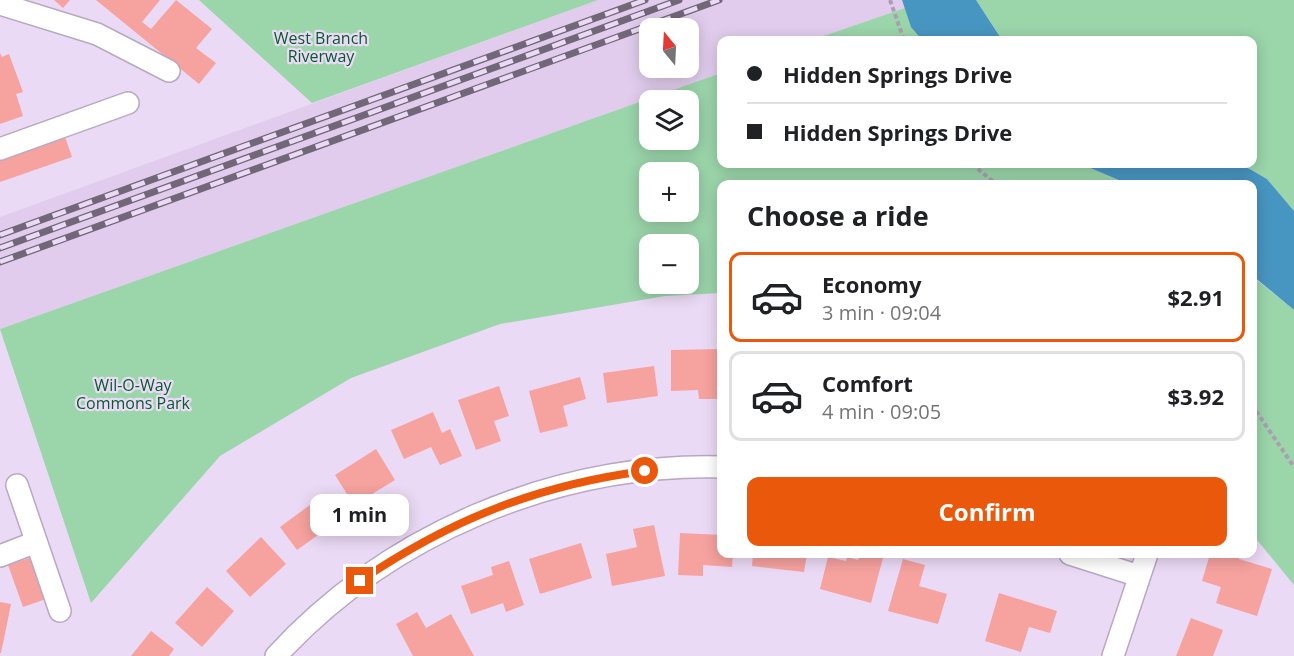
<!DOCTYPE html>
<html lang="en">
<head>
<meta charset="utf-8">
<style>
  body { margin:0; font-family:"Open Sans",sans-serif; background:#f2f2f2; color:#202124; height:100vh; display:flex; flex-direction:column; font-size:22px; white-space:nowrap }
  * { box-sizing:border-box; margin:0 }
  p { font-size:20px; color:#757577 }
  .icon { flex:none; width:33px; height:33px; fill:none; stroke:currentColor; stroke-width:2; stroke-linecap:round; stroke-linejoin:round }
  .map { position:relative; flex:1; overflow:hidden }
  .panel { position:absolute; left:717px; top:180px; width:540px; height:378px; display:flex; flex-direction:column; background:#fff; border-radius:12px; box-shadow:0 3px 15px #0003 }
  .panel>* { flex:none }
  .banner { position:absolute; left:717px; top:36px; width:540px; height:132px; border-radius:12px; box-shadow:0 3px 15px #0003; display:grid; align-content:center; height:132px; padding:0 30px; background:#fff }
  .needle { width:39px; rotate:342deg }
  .buttons { position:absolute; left:639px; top:18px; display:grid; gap:12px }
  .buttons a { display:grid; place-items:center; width:60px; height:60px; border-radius:12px; background:#fff; box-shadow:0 3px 15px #0003; font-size:30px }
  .end { position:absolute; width:27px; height:27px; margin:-14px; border:8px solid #ea580c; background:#fff; box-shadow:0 0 0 3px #fff }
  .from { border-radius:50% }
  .bubble { position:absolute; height:42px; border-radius:12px; background:#fff; box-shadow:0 3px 15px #0003; font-size:20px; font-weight:700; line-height:42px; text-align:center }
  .banner b { display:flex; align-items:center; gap:21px; height:57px; font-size:22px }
  .banner b+b { border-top:2px solid #e0e0e0 }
  .banner i { width:15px; height:15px; background:#202124 }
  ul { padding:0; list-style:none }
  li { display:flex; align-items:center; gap:18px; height:90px; margin:0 12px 9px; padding:0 18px; border:3px solid #e0e0e0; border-radius:12px }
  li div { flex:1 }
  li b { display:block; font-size:22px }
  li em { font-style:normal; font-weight:700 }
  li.selected { border-color:#ea580c }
  li>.icon { width:54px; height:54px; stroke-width:1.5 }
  h2 { padding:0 30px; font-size:27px; line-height:72px }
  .action { display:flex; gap:12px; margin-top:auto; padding:12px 30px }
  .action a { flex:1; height:69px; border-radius:12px; background:#ea580c; color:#fff; font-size:24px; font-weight:700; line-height:69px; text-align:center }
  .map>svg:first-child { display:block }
  .built { fill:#e1cced; fill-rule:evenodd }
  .green { fill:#9bd5aa; fill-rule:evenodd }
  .water { fill:#4796c1 }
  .building { fill:#f6a29f }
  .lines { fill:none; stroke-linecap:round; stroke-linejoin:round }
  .minor-casing { stroke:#b8a8c2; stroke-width:24 }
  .path { stroke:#ab9eb3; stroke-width:4; stroke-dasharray:4.5 3; stroke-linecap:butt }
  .minor { stroke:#fff; stroke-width:21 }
  .rail-casing { stroke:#726778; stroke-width:7 }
  .rail { stroke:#ebdaf5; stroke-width:4.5; stroke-dasharray:14; stroke-linecap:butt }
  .route { stroke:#ea580c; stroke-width:8 }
  .labels { text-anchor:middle; stroke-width:4.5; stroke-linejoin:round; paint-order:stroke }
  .park-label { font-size:16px; fill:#075a2d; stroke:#ebdaf5 }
</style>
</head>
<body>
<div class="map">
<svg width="1294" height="656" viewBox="0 0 1294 656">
  <rect width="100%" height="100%" fill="#ebdaf5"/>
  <path class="built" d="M598 0H902L905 8 812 40H722L721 73 0 329V217ZM650 28H688V68H650Z"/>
  <path class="green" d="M199 0H598L312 103Z
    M976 0H1294V211L1267 179 1241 164H1252V40H1002Z
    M905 8 911 26 922 40H812Z
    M721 73 722 164H1081L1128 184H722L721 293 665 296 500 324 351 378 220 456 91 603 0 329ZM650 100H688V140H650ZM650 172H688V212H650ZM650 244H688V284H650Z
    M1252 276 1294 310V585L1253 535Z"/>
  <path class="water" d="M902 0H976L1002 40H922L911 27Z
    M1081 164H1241L1267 179 1294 211V310L1253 276 1252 184H1128Z"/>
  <path class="building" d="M54 0H70L63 8Z
    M96 0H160L142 22 151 29 176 0 212 29 196 48 216 63 199 84Z
    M0 53 2 57 9 54 23 92 16 94 23 116 0 124Z
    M64 134 72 157 0 182V157Z
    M722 349V399H699L698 390 671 391V350Z
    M654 366 658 396 607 403 603 373Z
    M580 377 586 399 563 406 568 426 540 433 529 391Z
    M499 386 509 416 494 421 501 441 476 450 458 400Z
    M433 412 442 433 450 429 462 456 440 465 431 447 404 459 391 430Z
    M376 449 395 480 354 505 335 475Z
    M322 496 339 520 297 550 280 527Z
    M654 525 665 576 612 586 606 554 637 547 633 529Z
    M680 533 722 535V554H733L732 567 703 565V576L678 575Z
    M261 537 286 564 250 597 226 571Z
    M581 543 592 578 540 594 529 559Z
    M753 554H807L804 572 752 566Z
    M860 554H884L871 603 820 589 828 557 846 561 847 557 858 560Z
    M1210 554H1240L1239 559 1272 569 1257 616 1216 603 1221 587 1202 581Z
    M32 557 46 599 23 607 8 565Z
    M903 559 925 565 919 586 947 594 938 624 888 611Z
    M509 561 524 605 506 612 503 603 471 614 461 586 493 575 491 567Z
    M207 587 234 611 202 647 175 623Z
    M999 593 1057 611 1050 633 1029 627 1021 652 985 641Z
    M0 602 11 604 1 653H0Z
    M417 612 426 628 451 614 474 656H413L396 624Z
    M1191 618 1223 630 1213 656H1176Z
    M151 631 174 649 169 656H131Z"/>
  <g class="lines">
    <defs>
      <path id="minor" d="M0 4 97 34 169 71
        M0 149 128 103
        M17 485 60 611
        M1070 554 1139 576
        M0 556 36 542
        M276 656C388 534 555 463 722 467
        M1113 656 1147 554"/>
    </defs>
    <use href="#minor" class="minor-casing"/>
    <path class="path" d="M890 0 904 40
      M972 164 996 184
      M1252 405 1294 467"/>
    <use href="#minor" class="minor"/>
    <defs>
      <path id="rail" d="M0 235 645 0
        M0 248 679 0
        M0 262 719 0"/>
    </defs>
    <use href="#rail" class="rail-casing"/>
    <use href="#rail" class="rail"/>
  </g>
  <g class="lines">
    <path class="route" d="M360 581C450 520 537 485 645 471"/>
  </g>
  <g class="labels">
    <g class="park-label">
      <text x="321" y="44">West Branch<tspan x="321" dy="18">Riverway</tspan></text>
      <text x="133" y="391">Wil-O-Way<tspan x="133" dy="18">Commons Park</tspan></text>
    </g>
  </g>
</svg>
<div class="buttons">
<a><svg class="needle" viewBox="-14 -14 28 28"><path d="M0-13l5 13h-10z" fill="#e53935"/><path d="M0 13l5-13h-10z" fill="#757577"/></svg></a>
<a><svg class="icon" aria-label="layers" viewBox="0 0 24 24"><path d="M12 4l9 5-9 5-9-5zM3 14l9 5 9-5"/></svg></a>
<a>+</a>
<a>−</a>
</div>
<i class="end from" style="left:645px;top:471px"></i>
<i class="end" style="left:360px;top:581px"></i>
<div class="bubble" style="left:310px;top:494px;width:99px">1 min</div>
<div class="banner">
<b><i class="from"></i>Hidden Springs Drive</b>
<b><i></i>Hidden Springs Drive</b>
</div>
<section class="panel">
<h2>Choose a ride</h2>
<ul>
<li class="selected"><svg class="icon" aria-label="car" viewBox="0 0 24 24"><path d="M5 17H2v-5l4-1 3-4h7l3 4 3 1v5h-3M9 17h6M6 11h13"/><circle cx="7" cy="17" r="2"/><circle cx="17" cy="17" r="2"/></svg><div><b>Economy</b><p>3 min · 09:04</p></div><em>$2.91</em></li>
<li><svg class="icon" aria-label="car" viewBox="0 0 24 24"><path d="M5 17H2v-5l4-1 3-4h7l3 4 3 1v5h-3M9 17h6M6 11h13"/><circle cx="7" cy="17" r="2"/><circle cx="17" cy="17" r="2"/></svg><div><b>Comfort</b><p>4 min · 09:05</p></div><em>$3.92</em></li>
</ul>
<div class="action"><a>Confirm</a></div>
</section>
</div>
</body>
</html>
